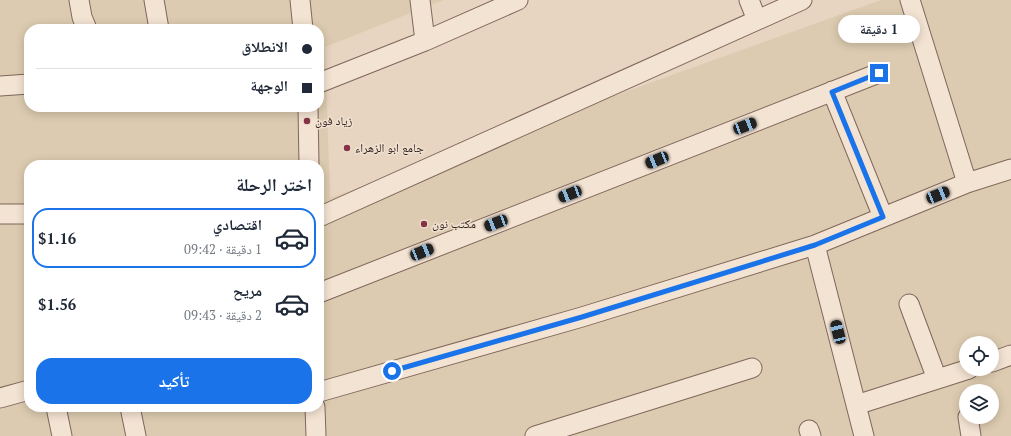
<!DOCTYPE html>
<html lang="ar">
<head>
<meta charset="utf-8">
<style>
  body { margin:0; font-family:"PT Serif","Noto Naskh Arabic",serif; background:#f6f6f7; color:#1f2937; direction:rtl; height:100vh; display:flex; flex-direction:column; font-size:15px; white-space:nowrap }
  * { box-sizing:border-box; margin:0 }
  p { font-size:13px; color:#747a83 }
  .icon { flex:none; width:22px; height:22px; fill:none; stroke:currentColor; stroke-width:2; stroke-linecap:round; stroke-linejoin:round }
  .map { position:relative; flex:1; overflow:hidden; direction:ltr }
  .side { position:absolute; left:24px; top:160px; width:300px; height:252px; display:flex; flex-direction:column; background:#fff; border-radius:16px; box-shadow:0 2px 10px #0003; direction:rtl }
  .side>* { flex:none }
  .guide { position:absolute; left:24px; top:24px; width:300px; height:88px; border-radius:16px; box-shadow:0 2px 10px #0003; direction:rtl; display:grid; align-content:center; height:88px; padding:0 12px; background:#fff }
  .tools { position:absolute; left:959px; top:336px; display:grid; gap:8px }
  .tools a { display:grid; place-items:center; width:40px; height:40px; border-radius:50%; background:#fff; box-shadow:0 2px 10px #0003; font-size:20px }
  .end { position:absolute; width:18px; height:18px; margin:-9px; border:5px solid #1a73e8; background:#fff; box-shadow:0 0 0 2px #fff }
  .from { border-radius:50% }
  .bubble { position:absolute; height:28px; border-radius:14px; background:#fff; box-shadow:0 2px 10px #0003; font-size:13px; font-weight:700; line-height:28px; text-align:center; direction:rtl }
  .car { position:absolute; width:12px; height:24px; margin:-12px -6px; border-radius:5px; box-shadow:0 0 3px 1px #0007; background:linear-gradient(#222 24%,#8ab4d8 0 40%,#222 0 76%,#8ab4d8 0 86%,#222 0) }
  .guide b { display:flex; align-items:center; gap:14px; height:38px; font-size:15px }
  .guide b+b { border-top:1px solid #e0e1e3 }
  .guide i { width:10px; height:10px; background:#1f2937 }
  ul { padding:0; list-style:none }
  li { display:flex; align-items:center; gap:12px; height:60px; margin:0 8px 6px; padding:0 4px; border:2px solid transparent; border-radius:16px }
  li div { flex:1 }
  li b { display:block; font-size:15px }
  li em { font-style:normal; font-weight:700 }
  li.on { border-color:#1a73e8 }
  li>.icon { width:36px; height:36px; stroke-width:1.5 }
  h2 { padding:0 12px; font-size:18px; line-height:48px }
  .cta { display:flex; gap:8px; margin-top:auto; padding:8px 12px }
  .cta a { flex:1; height:46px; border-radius:16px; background:#1a73e8; color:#fff; font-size:16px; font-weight:700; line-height:46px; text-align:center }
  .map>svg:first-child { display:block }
  .farmland { fill:#dccbb0; fill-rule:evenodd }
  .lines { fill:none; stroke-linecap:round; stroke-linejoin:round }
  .minor-casing { stroke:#7f665b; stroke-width:21 }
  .minor { stroke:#f3e3d3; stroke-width:19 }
  .route { stroke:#1a73e8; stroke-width:5 }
  .poi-dot { fill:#863345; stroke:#f0e0d0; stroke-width:1.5 }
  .labels { text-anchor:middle; stroke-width:3; stroke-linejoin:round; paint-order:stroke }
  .poi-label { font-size:12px; fill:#30221d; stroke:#f0e0d0; text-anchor:start }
</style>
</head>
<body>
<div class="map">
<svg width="1011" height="436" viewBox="0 0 1011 436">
  <rect width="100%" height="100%" fill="#e7d4c1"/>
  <path class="farmland" d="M0 0H443L325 47 330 198 881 0H1011V436H0ZM29 29H319V107H29ZM29 165H319V407H29ZM966 343H992V369H966ZM966 391H992V417H966Z"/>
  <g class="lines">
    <defs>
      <path id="minor" d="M79 0 82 17 87 29
        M154 0 159 29
        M300 0 303 29
        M420 0 425 41
        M749 0 757 20
        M910 0 967 183
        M319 83 425 41 518 0
        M0 86 29 84
        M832 91 883 217
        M308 107 309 165
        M0 214H29
        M319 217 802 0
        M815 245 864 436
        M319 293 879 73
        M909 304 937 379
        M992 362 1011 355
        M319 392 582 317 815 245 967 183 1011 169
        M0 398 29 390
        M856 405 969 369
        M56 407 62 436
        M130 407 136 436
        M315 407 316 436
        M968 417 971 436
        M809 430 811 436
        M535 436 752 368"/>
    </defs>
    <use href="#minor" class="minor-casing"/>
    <use href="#minor" class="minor"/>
  </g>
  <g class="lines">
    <path class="route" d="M392 371 582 317 815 245 883 217 832 92 879 73"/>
  </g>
  <g class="poi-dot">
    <circle cx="307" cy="121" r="4"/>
    <circle cx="347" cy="148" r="4"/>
    <circle cx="424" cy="224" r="4"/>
  </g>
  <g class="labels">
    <g class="poi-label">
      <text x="315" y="125">زياد فون</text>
      <text x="355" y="152">جامع ابو الزهراء</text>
      <text x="432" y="228">مكتب نون</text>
    </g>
  </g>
</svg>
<div class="tools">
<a><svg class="icon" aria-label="locate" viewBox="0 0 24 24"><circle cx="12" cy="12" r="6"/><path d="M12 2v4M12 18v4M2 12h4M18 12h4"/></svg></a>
<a><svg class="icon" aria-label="layers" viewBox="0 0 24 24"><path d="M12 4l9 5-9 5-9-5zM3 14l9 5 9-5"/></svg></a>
</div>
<i class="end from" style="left:392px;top:371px"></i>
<i class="end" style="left:879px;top:73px"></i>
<div class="bubble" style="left:838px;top:15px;width:82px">1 دقيقة</div>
<i class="car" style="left:745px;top:126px;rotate:69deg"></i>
<i class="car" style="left:657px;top:160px;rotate:248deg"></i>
<i class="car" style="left:570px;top:194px;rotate:249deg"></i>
<i class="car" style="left:938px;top:195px;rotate:68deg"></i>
<i class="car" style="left:496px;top:223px;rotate:249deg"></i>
<i class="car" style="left:422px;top:252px;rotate:68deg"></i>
<i class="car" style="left:838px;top:332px;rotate:346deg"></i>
<div class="guide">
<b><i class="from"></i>الانطلاق</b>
<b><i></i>الوجهة</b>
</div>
<section class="side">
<h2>اختر الرحلة</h2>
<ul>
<li class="on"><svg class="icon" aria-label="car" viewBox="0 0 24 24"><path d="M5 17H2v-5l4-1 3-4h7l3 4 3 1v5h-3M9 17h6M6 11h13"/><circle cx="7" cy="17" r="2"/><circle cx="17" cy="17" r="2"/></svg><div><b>اقتصادي</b><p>1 دقيقة · 09:42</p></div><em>$1.16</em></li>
<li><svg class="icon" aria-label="car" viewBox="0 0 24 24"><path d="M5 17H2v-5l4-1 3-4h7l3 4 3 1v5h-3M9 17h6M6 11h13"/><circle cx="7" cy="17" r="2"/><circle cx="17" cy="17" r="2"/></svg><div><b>مريح</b><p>2 دقيقة · 09:43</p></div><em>$1.56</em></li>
</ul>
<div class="cta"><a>تأكيد</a></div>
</section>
</div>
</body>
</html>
